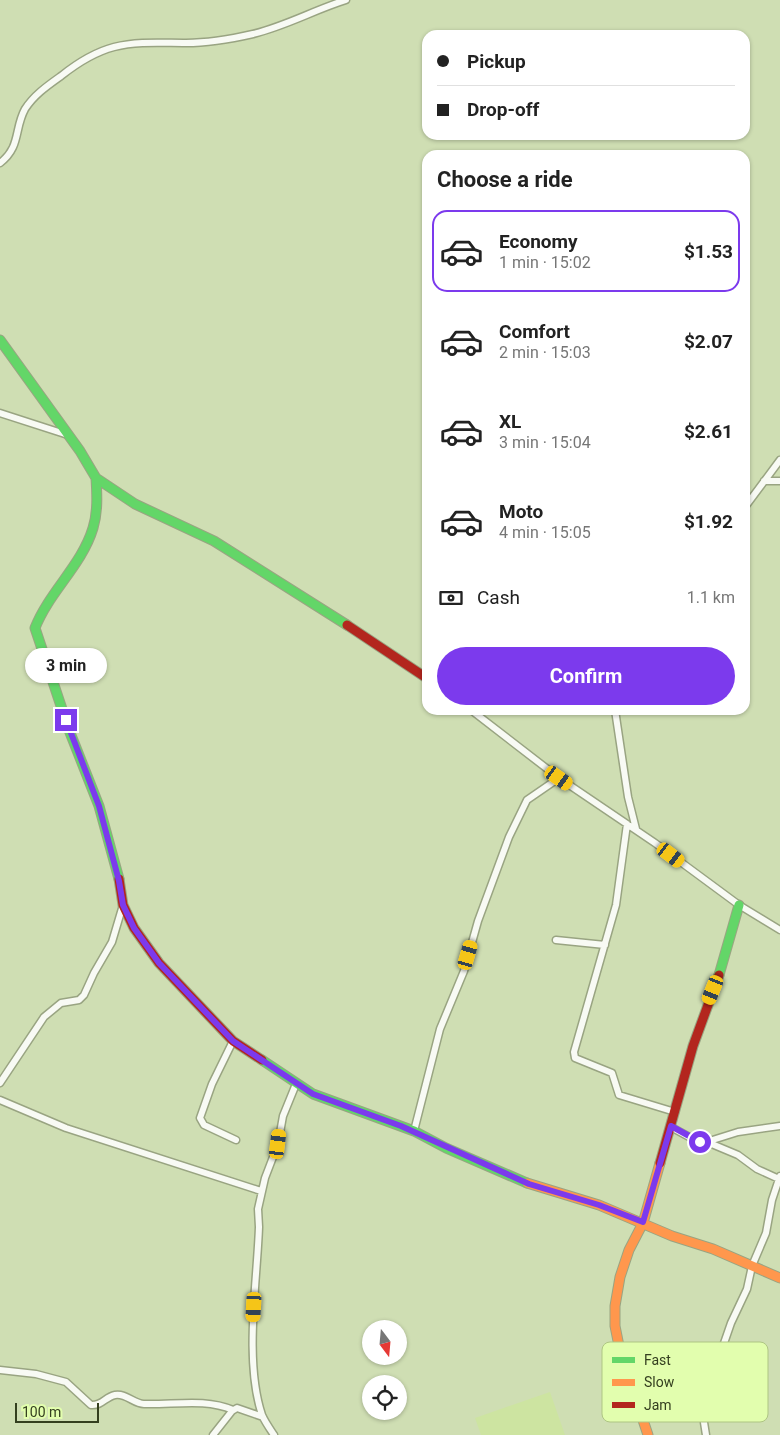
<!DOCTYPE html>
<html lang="en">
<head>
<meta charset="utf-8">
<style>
  body { margin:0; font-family:Roboto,sans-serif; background:#f2f2f2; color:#222; height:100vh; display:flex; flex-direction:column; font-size:19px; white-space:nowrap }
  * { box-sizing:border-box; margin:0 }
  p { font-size:16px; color:#767676 }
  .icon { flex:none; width:28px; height:28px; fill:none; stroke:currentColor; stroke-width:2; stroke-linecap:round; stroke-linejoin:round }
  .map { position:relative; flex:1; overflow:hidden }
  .details { position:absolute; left:422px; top:150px; width:328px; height:565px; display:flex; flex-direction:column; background:#fff; border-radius:15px; box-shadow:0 1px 4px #0004 }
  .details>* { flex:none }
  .banner { position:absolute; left:422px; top:30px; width:328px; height:110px; border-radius:15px; box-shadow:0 1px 4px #0004; display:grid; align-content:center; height:110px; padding:0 15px; background:#fff }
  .needle { width:32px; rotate:164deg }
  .buttons { position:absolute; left:362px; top:1320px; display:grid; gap:10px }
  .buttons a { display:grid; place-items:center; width:45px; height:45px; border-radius:50%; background:#fff; box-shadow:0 1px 4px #0004; font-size:25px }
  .scale { position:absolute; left:15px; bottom:12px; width:84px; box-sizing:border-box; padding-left:5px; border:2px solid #343f1f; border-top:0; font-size:14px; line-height:18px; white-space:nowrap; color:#343f1f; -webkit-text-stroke:4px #e2feae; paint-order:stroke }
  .end { position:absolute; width:22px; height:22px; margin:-11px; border:6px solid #7c3aed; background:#fff; box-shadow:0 0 0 2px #fff }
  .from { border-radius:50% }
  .bubble { position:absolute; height:35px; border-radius:18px; background:#fff; box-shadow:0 1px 4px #0004; font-size:16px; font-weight:700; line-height:35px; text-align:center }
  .car { position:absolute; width:15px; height:30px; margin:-15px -8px; border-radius:6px; box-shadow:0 0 4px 1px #0007; background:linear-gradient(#f5c518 24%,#345 0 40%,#f5c518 0 76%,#345 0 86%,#f5c518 0) }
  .banner b { display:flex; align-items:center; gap:18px; height:48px; font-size:19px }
  .banner b+b { border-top:1px solid #e0e0e0 }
  .banner i { width:12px; height:12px; background:#222 }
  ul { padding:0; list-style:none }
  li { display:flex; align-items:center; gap:15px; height:82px; margin:0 10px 8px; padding:0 5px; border:2px solid transparent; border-radius:15px }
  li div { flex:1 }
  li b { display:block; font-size:19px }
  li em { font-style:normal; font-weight:700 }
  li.current { border-color:#7c3aed }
  li>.icon { width:45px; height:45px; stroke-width:1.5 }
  h2 { padding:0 15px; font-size:22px; line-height:60px }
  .pay { display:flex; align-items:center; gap:12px; height:55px; padding:0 15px; font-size:19px }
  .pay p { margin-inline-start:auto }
  .primary-button { display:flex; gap:10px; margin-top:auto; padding:10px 15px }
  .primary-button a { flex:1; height:58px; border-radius:30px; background:#7c3aed; color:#fff; font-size:20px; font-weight:700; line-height:58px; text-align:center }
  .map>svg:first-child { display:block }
  .built { fill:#cde4a1 }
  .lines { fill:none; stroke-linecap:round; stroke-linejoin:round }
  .street-casing { stroke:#99a482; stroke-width:9 }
  .fast-casing { stroke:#99a482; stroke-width:11 }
  .slow-casing { stroke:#99a482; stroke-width:11 }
  .jam-casing { stroke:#99a482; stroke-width:11 }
  .street { stroke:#f8faf4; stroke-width:6 }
  .fast { stroke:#63d668; stroke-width:9 }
  .slow { stroke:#ff974d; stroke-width:9 }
  .jam { stroke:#b3261e; stroke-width:9 }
  .route { stroke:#7c3aed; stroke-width:6 }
  .key { fill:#e2feae; stroke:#aec583; stroke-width:1 }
  .key-label { font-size:14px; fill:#343f1f }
</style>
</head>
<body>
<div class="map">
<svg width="780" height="1435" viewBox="0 0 780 1435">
  <rect width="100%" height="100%" fill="#cfdeb3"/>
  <path class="built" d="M550 1392 565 1435H481L475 1418Z"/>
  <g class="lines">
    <defs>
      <path id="street" d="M0 163C21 147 14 129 25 109 34 95 47 86 61 76 76 64 95 52 114 47 138 41 161 43 186 43 208 43 231 39 253 34 286 26 314 10 346 0
        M0 413 68 435
        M764 481H780
        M745 507 780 460
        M471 710 559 778 655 843 739 905 780 930
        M615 710 628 797 636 829
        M627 824 616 905 574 1052 575 1058 612 1073 619 1095 675 1112
        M556 940 605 945
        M233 1041 212 1084 200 1118 204 1125 236 1140
        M0 1083 44 1017 61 1003 79 1000 84 995 94 973 112 942 123 905
        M0 1100 66 1128 261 1191
        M671 1127 693 1139 703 1143 738 1132 780 1126
        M414 1131 440 1029 464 971 478 921 509 837 527 800 559 778
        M707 1142 738 1155 757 1169 779 1179
        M0 1370 36 1374 66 1382 91 1405C102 1406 105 1397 115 1395 126 1393 134 1404 144 1404 174 1405 205 1398 233 1410
        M213 1435 232 1411 237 1408 263 1417
        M274 1435C270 1429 265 1422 262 1415 244 1361 257 1283 259 1227L258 1209 265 1178 278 1144 283 1116 296 1084
        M706 1435 703 1416 712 1388V1361L722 1349 731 1323 747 1289 752 1266 766 1233 772 1200 780 1176"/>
      <path id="fast" d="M0 340 80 451 96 478 135 504 214 541 347 625
        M96 478C97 494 98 512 93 528 82 565 49 592 35 628L69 730 99 806 119 879
        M719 975 739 905
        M262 1060 313 1094 414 1131 446 1148 527 1183"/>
      <path id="slow" d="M527 1183 599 1205 672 1236 713 1249 780 1278
        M648 1435 620 1351 615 1326V1306L620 1277 629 1250 643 1223 660 1163"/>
      <path id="jam" d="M347 625 428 679
        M119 879 123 905 134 928 159 963 233 1041 262 1060
        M660 1163 693 1046 719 975"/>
    </defs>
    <use href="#street" class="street-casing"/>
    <use href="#fast" class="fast-casing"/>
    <use href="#slow" class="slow-casing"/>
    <use href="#jam" class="jam-casing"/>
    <use href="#street" class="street"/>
    <use href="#fast" class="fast"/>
    <use href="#slow" class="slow"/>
    <use href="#jam" class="jam"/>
  </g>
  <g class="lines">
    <path class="route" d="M66 720 99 806 119 881 123 905 134 928 159 963 233 1041 313 1094 401 1126 529 1184 599 1205 643 1222 671 1126 700 1142"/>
  </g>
  <rect x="602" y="1342" width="166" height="80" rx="8" class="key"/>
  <rect x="612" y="1357" width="23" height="6" fill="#63d668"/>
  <rect x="612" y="1379" width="23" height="7" fill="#ff974d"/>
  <rect x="612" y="1402" width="23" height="6" fill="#b3261e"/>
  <g class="key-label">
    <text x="644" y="1365">Fast</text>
    <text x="644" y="1387">Slow</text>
    <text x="644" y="1410">Jam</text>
  </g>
</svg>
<div class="buttons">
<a><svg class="needle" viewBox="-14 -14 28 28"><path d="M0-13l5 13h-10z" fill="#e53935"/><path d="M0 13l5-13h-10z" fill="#767676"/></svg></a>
<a><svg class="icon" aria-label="locate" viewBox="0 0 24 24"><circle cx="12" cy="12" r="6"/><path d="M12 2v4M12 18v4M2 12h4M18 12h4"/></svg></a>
</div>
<div class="scale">100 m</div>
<i class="end from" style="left:700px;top:1142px"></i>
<i class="end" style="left:66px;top:720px"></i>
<div class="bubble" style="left:25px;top:648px;width:82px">3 min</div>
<i class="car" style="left:559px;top:778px;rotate:125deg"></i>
<i class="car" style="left:671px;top:855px;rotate:127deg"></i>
<i class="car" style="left:468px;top:955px;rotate:16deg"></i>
<i class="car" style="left:713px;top:990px;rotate:202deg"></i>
<i class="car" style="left:278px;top:1144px;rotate:7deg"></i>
<i class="car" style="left:254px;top:1307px;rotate:183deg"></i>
<div class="banner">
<b><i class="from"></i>Pickup</b>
<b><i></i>Drop-off</b>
</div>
<section class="details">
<h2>Choose a ride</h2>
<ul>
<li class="current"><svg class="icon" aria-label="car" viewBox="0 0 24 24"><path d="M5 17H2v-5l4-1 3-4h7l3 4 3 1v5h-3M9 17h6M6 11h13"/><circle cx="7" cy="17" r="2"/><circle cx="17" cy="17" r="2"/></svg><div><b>Economy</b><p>1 min · 15:02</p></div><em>$1.53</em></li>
<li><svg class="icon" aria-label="car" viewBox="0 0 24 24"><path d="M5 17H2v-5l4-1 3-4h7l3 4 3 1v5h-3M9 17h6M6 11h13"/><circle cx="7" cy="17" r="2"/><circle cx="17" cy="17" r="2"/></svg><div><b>Comfort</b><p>2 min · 15:03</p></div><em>$2.07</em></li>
<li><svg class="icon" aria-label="car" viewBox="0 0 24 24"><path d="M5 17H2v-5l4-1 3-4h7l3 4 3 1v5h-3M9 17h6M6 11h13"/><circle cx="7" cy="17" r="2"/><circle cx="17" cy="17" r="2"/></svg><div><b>XL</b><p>3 min · 15:04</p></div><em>$2.61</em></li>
<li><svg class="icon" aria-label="car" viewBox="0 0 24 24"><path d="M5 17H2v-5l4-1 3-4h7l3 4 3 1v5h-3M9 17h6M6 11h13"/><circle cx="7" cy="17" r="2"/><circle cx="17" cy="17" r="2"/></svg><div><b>Moto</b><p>4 min · 15:05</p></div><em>$1.92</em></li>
</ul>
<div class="pay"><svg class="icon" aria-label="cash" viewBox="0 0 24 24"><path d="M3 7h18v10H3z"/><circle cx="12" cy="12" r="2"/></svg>Cash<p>1.1 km</p></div>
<div class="primary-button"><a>Confirm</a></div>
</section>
</div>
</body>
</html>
